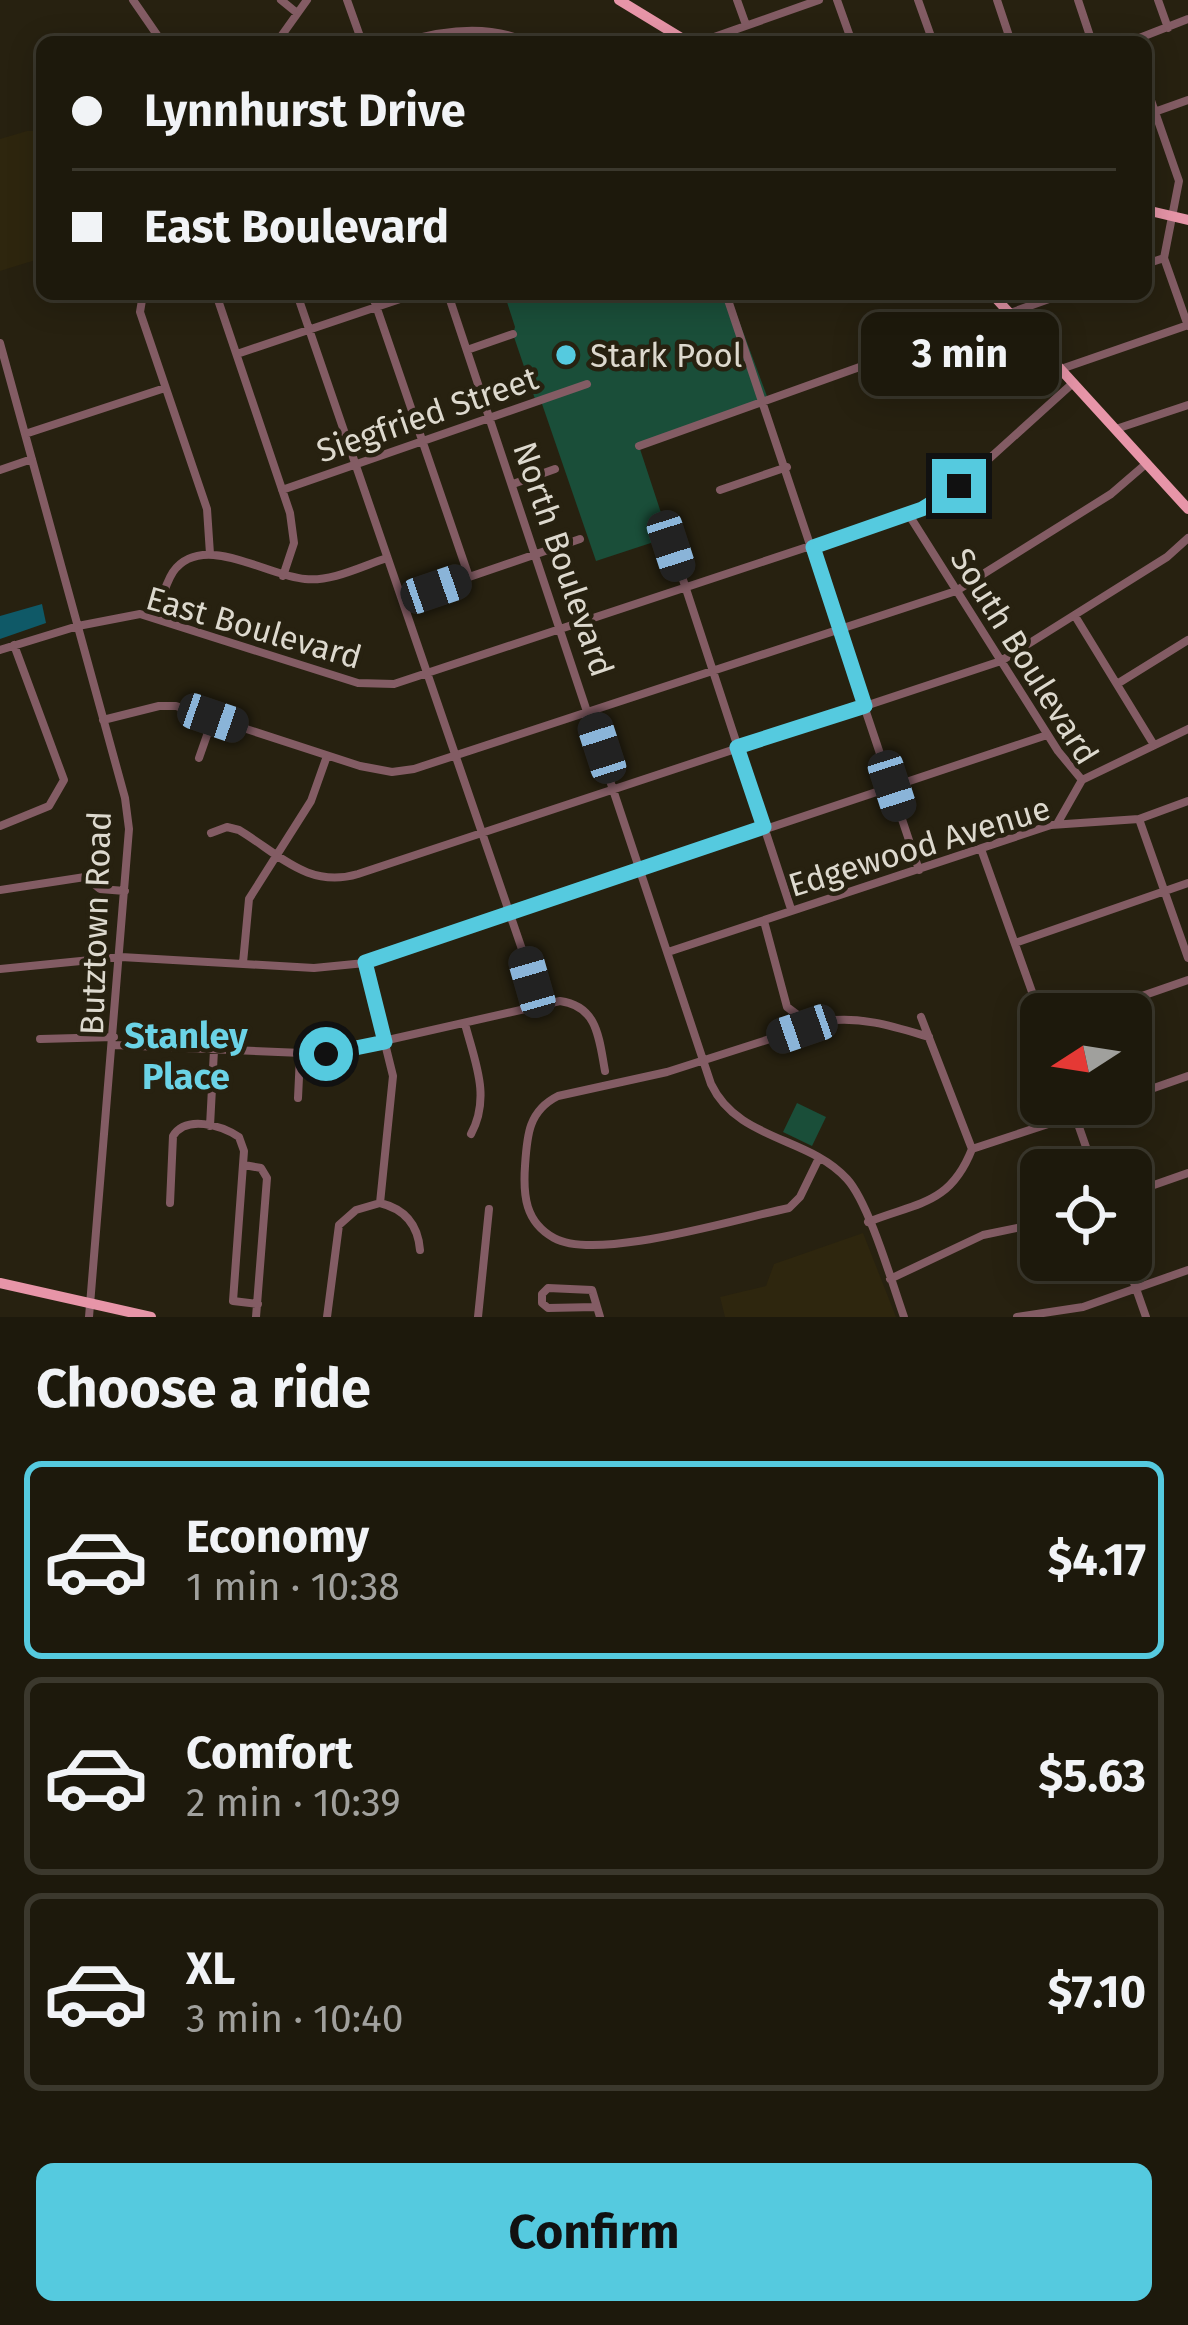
<!DOCTYPE html>
<html lang="en">
<head>
<meta charset="utf-8">
<style>
  body { margin:0; font-family:"Fira Sans",sans-serif; background:#252215; color:#f1f3f6; height:100vh; display:flex; flex-direction:column; font-size:45px; white-space:nowrap }
  * { box-sizing:border-box; margin:0 }
  p { font-size:39px; color:#a0a09d }
  .icon { flex:none; width:66px; height:66px; fill:none; stroke:currentColor; stroke-width:2; stroke-linecap:round; stroke-linejoin:round }
  .map { position:relative; height:1317px; overflow:hidden }
  .sheet { display:flex; flex-direction:column; background:#1d190c; flex:1 }
  .sheet>* { flex:none }
  .banner { position:absolute; left:36px; top:36px; width:1116px; height:264px; border-radius:18px; box-shadow:0 6px 30px #0003,0 0 0 3px #3b382d; display:grid; align-content:center; height:264px; padding:0 36px; background:#1d190c }
  .needle { width:78px; rotate:258deg }
  .controls { position:absolute; left:1020px; top:993px; display:grid; gap:24px }
  .controls a { display:grid; place-items:center; width:132px; height:132px; border-radius:18px; background:#1d190c; box-shadow:0 6px 30px #0003,0 0 0 3px #3b382d; font-size:60px }
  .end { position:absolute; width:54px; height:54px; margin:-27px; border:15px solid #55cadf; background:#111; box-shadow:0 0 0 6px #111 }
  .from { border-radius:50% }
  .bubble { position:absolute; height:84px; border-radius:18px; background:#1d190c; box-shadow:0 6px 30px #0003,0 0 0 3px #3b382d; font-size:39px; font-weight:700; line-height:84px; text-align:center }
  .car { position:absolute; width:36px; height:72px; margin:-36px -18px; border-radius:15px; box-shadow:0 0 9px 3px #0007; background:linear-gradient(#222 24%,#8ab4d8 0 40%,#222 0 76%,#8ab4d8 0 86%,#222 0) }
  .banner b { display:flex; align-items:center; gap:42px; height:114px; font-size:45px }
  .banner b+b { border-top:3px solid #3b382d }
  .banner i { width:30px; height:30px; background:#f1f3f6 }
  ul { padding:0; list-style:none }
  li { display:flex; align-items:center; gap:36px; height:198px; margin:0 24px 18px; padding:0 12px; border:6px solid #3b382d; border-radius:18px }
  li div { flex:1 }
  li b { display:block; font-size:45px }
  li em { font-style:normal; font-weight:700 }
  li.selected { border-color:#55cadf }
  li>.icon { width:108px; height:108px; stroke-width:1.5 }
  h2 { padding:0 36px; font-size:54px; line-height:144px }
  .cta { display:flex; gap:24px; margin-top:auto; padding:24px 36px }
  .cta a { flex:1; height:138px; border-radius:18px; background:#55cadf; color:#111; font-size:48px; font-weight:700; line-height:138px; text-align:center }
  .map>svg:first-child { display:block }
  .built { fill:#2e260e }
  .green { fill:#1a4e39 }
  .water { fill:#0f5967 }
  .lines { fill:none; stroke-linecap:round; stroke-linejoin:round }
  .minor { stroke:#835c64; stroke-width:8 }
  .major { stroke:#e795a8; stroke-width:10 }
  .route { stroke:#55cadf; stroke-width:15 }
  .poi-dot { fill:#55cadf; stroke:#272110; stroke-width:4.5 }
  .labels { text-anchor:middle; stroke-width:9; stroke-linejoin:round; paint-order:stroke }
  .poi-label { font-size:33px; fill:#ddd9ce; stroke:#272110; text-anchor:start }
  .street-label { font-size:33px; fill:#ddd9ce; stroke:#272110 }
  .neighbourhood-label { font-size:36px; font-weight:bold; fill:#6bd3e6; stroke:#272110 }
</style>
</head>
<body>
<div class="map">
<svg width="1188" height="1317" viewBox="0 0 1188 1317">
  <rect width="100%" height="100%" fill="#272110"/>
  <path class="built" d="M27 131H42V258L0 271V139Z
    M863 1233 896 1317H725L720 1297 766 1286 774 1264Z"/>
  <path class="green" d="M523 294H729L768 399 639 446 669 537 596 561 541 401 536 402 513 334 515 327 506 299Z
    M797 1103 826 1117 812 1146 783 1132Z"/>
  <path class="water" d="M42 604 46 623 0 639V616Z"/>
  <g class="lines">
    <path class="minor" d="M133 0 162 42
      M281 0 297 13
      M347 0 362 42
      M737 0 746 25
      M837 0 852 42
      M918 0 933 42
      M997 0 1011 42
      M1078 0 1092 42
      M1158 0 1168 28
      M277 42 307 0
      M404 42C444 30 488 24 527 42
      M700 42 819 0
      M1129 42 1188 19
      M1146 86 1179 181 1164 258 1188 326
      M1146 115 1188 100
      M1146 264 1164 258
      M143 294 140 312 207 509 210 554
      M216 294 290 513 294 543 283 576
      M297 294 525 958 537 1006
      M372 294 469 577
      M448 294 711 1084C738 1141 808 1136 847 1179 869 1203 892 1283 904 1317
      M726 294 919 870
      M0 343 125 798 129 829 89 1317
      M467 350 513 334
      M237 354 415 294
      M1061 369 1188 325
      M1116 429 1188 405
      M25 434 165 388
      M639 446 1063 294
      M0 470 32 459
      M513 484 555 469
      M282 490 587 384
      M720 490 787 467
      M909 515 1058 751 1082 780
      M669 537 791 909
      M402 600 580 539
      M156 616C161 602 165 584 173 572 202 531 267 576 305 579 332 582 362 566 387 558
      M1075 616 1154 745
      M0 650 78 626 140 614 358 683 394 684 922 509 959 486 1073 383
      M1117 684 1188 640
      M103 720 159 706H176L360 766 392 772 414 769 956 591 1111 494 1147 463
      M199 758 213 718
      M1082 780 1188 729
      M1139 819 1188 958
      M1057 824 1082 780
      M0 826 49 806 64 780 14 645
      M211 833 227 827 239 830C279 854 308 889 358 874L1001 661 1167 557 1188 538
      M981 849 1041 1017
      M0 890 85 877 100 889 125 891
      M764 921 787 1007 799 1016
      M1015 943 1188 883
      M668 952 1051 825 1139 819 1188 801
      M243 963 249 899 311 801 327 756
      M365 963 393 1076 380 1203
      M0 969 121 957 314 968 365 963 1047 735
      M1090 1014 1188 980
      M465 1024C475 1062 491 1097 471 1134
      M40 1039 114 1037
      M114 1045 326 1054 560 1001C598 1006 599 1039 605 1071
      M1131 1096 1188 1076
      M298 1098 300 1056
      M1071 1104 1094 1170
      M210 1126 214 1050
      M972 1149 1109 1104
      M818 1160 800 1197 789 1208C739 1218 597 1262 554 1238 525 1222 523 1195 525 1166 527 1136 528 1111 558 1096L667 1072 826 1021C862 1016 895 1027 929 1037
      M244 1165 261 1168 267 1178 256 1317
      M1131 1193 1188 1173
      M170 1203 173 1136C186 1115 221 1125 239 1137L244 1151 233 1301 258 1304
      M380 1203C405 1209 418 1225 420 1250
      M868 1222C918 1202 950 1205 972 1149L921 1017
      M1126 1260 1146 1317
      M890 1279 983 1235 1041 1223
      M596 1307 548 1308 542 1303V1294L548 1288 592 1290 600 1317
      M327 1317 339 1225 356 1210 380 1203
      M478 1317 489 1209
      M1017 1317 1083 1307 1188 1270"/>
    <path class="major" d="M619 0 688 42
      M1146 210 1188 220
      M992 294 1188 509
      M0 1283 151 1317"/>
  </g>
  <g class="lines">
    <path class="route" d="M326 1054 385 1042 365 962 764 827 737 747 865 706 813 547 922 509 959 486"/>
  </g>
  <circle class="poi-dot" cx="566" cy="355" r="12"/>
  <g class="labels">
    <g class="poi-label">
      <text x="590" y="367">Stark Pool</text>
    </g>
    <g class="street-label">
      <text transform="translate(427 414) rotate(-19)" y="12">Siegfried Street</text>
      <text transform="translate(564 559) rotate(71)" y="12">North Boulevard</text>
      <text transform="translate(254 627) rotate(16)" y="12">East Boulevard</text>
      <text transform="translate(1025 656) rotate(58)" y="12">South Boulevard</text>
      <text transform="translate(919 846) rotate(-17)" y="12">Edgewood Avenue</text>
      <text transform="translate(95 923) rotate(-88)" y="12">Butztown Road</text>
    </g>
    <g class="neighbourhood-label">
      <text x="186" y="1048">Stanley<tspan x="186" dy="41">Place</tspan></text>
    </g>
  </g>
</svg>
<div class="controls">
<a><svg class="needle" viewBox="-14 -14 28 28"><path d="M0-13l5 13h-10z" fill="#e53935"/><path d="M0 13l5-13h-10z" fill="#a0a09d"/></svg></a>
<a><svg class="icon" aria-label="locate" viewBox="0 0 24 24"><circle cx="12" cy="12" r="6"/><path d="M12 2v4M12 18v4M2 12h4M18 12h4"/></svg></a>
</div>
<i class="end from" style="left:326px;top:1054px"></i>
<i class="end" style="left:959px;top:486px"></i>
<div class="bubble" style="left:861px;top:312px;width:198px">3 min</div>
<i class="car" style="left:671px;top:546px;rotate:162deg"></i>
<i class="car" style="left:436px;top:589px;rotate:71deg"></i>
<i class="car" style="left:213px;top:718px;rotate:109deg"></i>
<i class="car" style="left:602px;top:748px;rotate:342deg"></i>
<i class="car" style="left:892px;top:786px;rotate:162deg"></i>
<i class="car" style="left:532px;top:982px;rotate:344deg"></i>
<i class="car" style="left:802px;top:1029px;rotate:251deg"></i>
<div class="banner">
<b><i class="from"></i>Lynnhurst Drive</b>
<b><i></i>East Boulevard</b>
</div>
</div>
<section class="sheet">
<h2>Choose a ride</h2>
<ul>
<li class="selected"><svg class="icon" aria-label="car" viewBox="0 0 24 24"><path d="M5 17H2v-5l4-1 3-4h7l3 4 3 1v5h-3M9 17h6M6 11h13"/><circle cx="7" cy="17" r="2"/><circle cx="17" cy="17" r="2"/></svg><div><b>Economy</b><p>1 min · 10:38</p></div><em>$4.17</em></li>
<li><svg class="icon" aria-label="car" viewBox="0 0 24 24"><path d="M5 17H2v-5l4-1 3-4h7l3 4 3 1v5h-3M9 17h6M6 11h13"/><circle cx="7" cy="17" r="2"/><circle cx="17" cy="17" r="2"/></svg><div><b>Comfort</b><p>2 min · 10:39</p></div><em>$5.63</em></li>
<li><svg class="icon" aria-label="car" viewBox="0 0 24 24"><path d="M5 17H2v-5l4-1 3-4h7l3 4 3 1v5h-3M9 17h6M6 11h13"/><circle cx="7" cy="17" r="2"/><circle cx="17" cy="17" r="2"/></svg><div><b>XL</b><p>3 min · 10:40</p></div><em>$7.10</em></li>
</ul>
<div class="cta"><a>Confirm</a></div>
</section>
</body>
</html>
